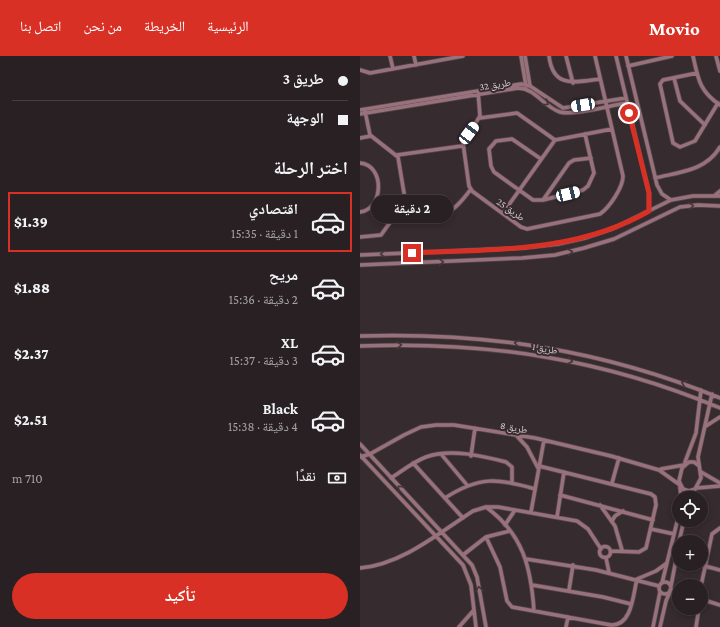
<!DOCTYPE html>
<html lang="ar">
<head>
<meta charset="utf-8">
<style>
  body { margin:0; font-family:"Crimson Pro","Noto Naskh Arabic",serif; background:#342d2f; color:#f1f3f6; direction:rtl; height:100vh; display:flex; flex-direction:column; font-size:15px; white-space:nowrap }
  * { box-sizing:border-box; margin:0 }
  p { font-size:13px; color:#a5a3a5 }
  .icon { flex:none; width:22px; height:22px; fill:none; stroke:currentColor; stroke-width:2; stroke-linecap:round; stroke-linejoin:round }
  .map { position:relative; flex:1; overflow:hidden; direction:ltr }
  .details { display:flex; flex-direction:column; background:#282022; width:360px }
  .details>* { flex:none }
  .guide { display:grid; align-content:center; height:88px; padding:0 12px; background:#282022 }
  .fabs { position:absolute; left:312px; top:435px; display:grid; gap:8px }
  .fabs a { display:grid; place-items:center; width:36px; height:36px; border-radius:50%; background:#282022; box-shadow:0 2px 6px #0003,0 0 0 1px #443e40; font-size:20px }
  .end { position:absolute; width:18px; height:18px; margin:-9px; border:5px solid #d93025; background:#fff; box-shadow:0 0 0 2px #fff }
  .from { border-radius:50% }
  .bubble { position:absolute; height:28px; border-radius:14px; background:#282022; box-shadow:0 2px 6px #0003,0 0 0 1px #443e40; font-size:13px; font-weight:800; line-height:28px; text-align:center; direction:rtl }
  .car { position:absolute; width:12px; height:24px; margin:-12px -6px; border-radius:5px; box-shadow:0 0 3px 1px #0007; background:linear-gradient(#fff 24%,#345 0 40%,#fff 0 76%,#345 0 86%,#fff 0) }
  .guide b { display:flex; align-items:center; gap:14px; height:38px; font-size:15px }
  .guide b+b { border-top:1px solid #443e40 }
  .guide i { width:10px; height:10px; background:#f1f3f6 }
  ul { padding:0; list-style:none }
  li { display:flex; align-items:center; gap:12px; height:60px; margin:0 8px 6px; padding:0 4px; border:2px solid transparent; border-radius:0px }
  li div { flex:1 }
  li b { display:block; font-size:15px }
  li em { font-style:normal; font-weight:800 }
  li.current { border-color:#d93025 }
  li>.icon { width:36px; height:36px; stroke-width:1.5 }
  h2 { padding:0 12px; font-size:18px; line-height:48px }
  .pay { display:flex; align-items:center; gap:10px; height:44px; padding:0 12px; font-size:15px }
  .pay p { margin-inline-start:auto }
  .primary-button { display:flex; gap:8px; margin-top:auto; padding:8px 12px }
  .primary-button a { flex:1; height:46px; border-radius:24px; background:#d93025; color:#fff; font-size:16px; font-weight:800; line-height:46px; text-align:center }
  header { display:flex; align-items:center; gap:24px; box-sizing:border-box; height:56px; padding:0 20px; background:#d93025; color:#fff }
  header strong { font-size:19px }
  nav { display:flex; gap:22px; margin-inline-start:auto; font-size:14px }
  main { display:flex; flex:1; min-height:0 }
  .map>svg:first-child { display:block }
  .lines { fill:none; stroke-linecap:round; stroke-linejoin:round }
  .minor-casing { stroke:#54494c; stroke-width:5 }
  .minor { stroke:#98717d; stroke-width:3.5 }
  .oneway { stroke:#45363a }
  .route { stroke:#d93025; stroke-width:5 }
  .labels { text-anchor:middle; stroke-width:4; stroke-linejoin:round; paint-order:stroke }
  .street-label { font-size:10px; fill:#dad2d4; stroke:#362b2e }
</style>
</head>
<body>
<header>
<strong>Movio</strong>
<nav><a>الرئيسية</a><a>الخريطة</a><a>من نحن</a><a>اتصل بنا</a></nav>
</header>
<main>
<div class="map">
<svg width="360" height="571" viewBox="0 0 360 571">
  <rect width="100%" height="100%" fill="#362b2e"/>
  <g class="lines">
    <defs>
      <path id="minor" d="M30 0 33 13
        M54 0 56 9
        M161 0 166 30
        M165 0 170 30
        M189 0C193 33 215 26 240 23
        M206 0 213 27
        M256 0 289 137V155
        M266 0 297 129 302 138 311 144
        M333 0C338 22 339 35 360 49
        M356 0 360 15
        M268 10 312 0
        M0 14 10 17 103 0
        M337 17 303 24 300 28 313 87 320 91 335 85 358 47
        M314 22 320 45 345 69
        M118 35 120 60 103 87 109 130 112 135 161 171 167 173 240 158C250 151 263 131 263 120L235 0
        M0 54 161 28 170 30 203 52 266 42
        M0 58 158 32C175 32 184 51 200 56 214 60 251 49 267 47
        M120 62 157 57 195 84
        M0 82 11 80
        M37 99 102 90
        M181 103 152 83 136 85 129 93 131 110 134 116 173 144H183L223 134 228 130 234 117 225 78
        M0 107C25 109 24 153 0 156
        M295 122C319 116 346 115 360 91
        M354 140 360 135
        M183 144 209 107 214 104 231 102
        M45 145C77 166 88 164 111 133
        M143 157 195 84 252 73
        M0 181 21 179 44 147 45 143 38 101 10 79 5 55
        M0 199 163 192 198 188 225 182 252 173 311 144 333 140H360
        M0 209 162 202 195 199 224 192 254 183 320 151 338 149 360 150
        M0 280C126 276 243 294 360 342
        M0 290C126 285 244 303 360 352
        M346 370 360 361
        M156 379 167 391 178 412
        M0 388 112 509 117 521 126 571
        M81 398 107 429
        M0 399 103 509 111 529 116 571
        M111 400 115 372
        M0 401 10 398 44 379 61 371 76 369H94L175 382 251 400 299 414 320 429
        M325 406 336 377 341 334
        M53 407 103 462
        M338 409 334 406H329L322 412 319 425 323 433 329 435 335 433 341 422 338 401 352 338
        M179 410 291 438 295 441 296 449 286 492 279 496 251 495
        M301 413 324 409
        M341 416 360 427
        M31 422C42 415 53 406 66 401 90 392 123 400 146 406L152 411V426
        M252 427 259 402
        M320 431 321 442
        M337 432 360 430
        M200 439 293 464
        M85 442C119 420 138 422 175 433
        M331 442 335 433
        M240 449 255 470 262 494
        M126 451C163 478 171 511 174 555
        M171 456 184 384
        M197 461 204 416
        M252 465 255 460 263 455
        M145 469 155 454
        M291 473 314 478
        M126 481 140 511 147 545 152 551 251 569C272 570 273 539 277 523L296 515 307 507
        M319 486 324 464
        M239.5 496a5.5 5.5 0 1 1 11 0a5.5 5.5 0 1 1-11 0Z
        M103 499 126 481 150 475
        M246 502 249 516
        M166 503 236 514 299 530
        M345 510 360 514
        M0 512C41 509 79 477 113 455L126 451H138L217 465 228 473 241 493
        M299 532a6 6 0 1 1 12 0a6 6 0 1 1-12 0Z
        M302 527 319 458
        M172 529 243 541 271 548
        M311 530 319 488
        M341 530 352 478 360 472
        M209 534 213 509
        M310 534 319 537
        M341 543 360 549
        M99 571 114 554
        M206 571 208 561
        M293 571 300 536
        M300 571 306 545 310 536
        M336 571 339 552"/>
    </defs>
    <use href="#minor" class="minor-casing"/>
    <use href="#minor" class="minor"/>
  </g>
  <defs><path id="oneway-chevron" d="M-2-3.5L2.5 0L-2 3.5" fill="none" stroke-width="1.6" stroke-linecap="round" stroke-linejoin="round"/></defs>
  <g class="oneway">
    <use href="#oneway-chevron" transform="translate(186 47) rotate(37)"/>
    <use href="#oneway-chevron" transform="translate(331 150) rotate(-8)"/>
    <use href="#oneway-chevron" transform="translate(210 196) rotate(-12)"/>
    <use href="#oneway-chevron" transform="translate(23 198) rotate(177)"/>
    <use href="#oneway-chevron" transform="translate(81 206) rotate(-3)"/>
    <use href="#oneway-chevron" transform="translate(157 287) rotate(-173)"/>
    <use href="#oneway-chevron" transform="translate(39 289) rotate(-1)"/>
    <use href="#oneway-chevron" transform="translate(210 305) rotate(12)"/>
    <use href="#oneway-chevron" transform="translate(324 327) rotate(-159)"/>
    <use href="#oneway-chevron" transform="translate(40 432) rotate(-134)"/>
    <use href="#oneway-chevron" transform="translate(119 533) rotate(-99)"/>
  </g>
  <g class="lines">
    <path class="route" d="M52 197C133 193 217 197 289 155V137L269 57"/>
  </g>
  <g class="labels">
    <g class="street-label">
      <text transform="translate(135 28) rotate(-9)" y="4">طريق 32</text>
      <text transform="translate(151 153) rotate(35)" y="4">طريق 25</text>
      <text transform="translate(185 292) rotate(10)" y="4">طريق 1</text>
      <text transform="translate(154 371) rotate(10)" y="4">طريق 8</text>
    </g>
  </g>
</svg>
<div class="fabs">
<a><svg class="icon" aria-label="locate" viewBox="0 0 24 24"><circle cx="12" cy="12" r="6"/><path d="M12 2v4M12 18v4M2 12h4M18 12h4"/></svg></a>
<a>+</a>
<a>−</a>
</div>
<i class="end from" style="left:269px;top:57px"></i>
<i class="end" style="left:52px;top:197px"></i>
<div class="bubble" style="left:11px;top:139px;width:82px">2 دقيقة</div>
<i class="car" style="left:223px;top:49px;rotate:261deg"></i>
<i class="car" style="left:109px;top:77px;rotate:37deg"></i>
<i class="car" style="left:208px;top:138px;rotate:76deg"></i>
</div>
<section class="details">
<div class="guide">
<b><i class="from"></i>طريق 3</b>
<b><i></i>الوجهة</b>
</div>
<h2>اختر الرحلة</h2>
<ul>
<li class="current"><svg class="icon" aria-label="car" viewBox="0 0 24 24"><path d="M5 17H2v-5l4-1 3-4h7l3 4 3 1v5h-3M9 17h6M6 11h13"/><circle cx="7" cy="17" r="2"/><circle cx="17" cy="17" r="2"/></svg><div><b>اقتصادي</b><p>1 دقيقة · 15:35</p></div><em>$1.39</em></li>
<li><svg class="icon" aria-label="car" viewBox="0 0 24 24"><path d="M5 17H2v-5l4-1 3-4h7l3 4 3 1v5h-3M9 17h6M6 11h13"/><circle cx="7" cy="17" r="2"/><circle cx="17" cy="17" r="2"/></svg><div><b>مريح</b><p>2 دقيقة · 15:36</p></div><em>$1.88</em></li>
<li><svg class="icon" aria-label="car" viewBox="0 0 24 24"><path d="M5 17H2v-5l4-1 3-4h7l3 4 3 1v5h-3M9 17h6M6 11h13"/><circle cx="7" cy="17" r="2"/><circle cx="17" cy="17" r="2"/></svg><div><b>XL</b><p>3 دقيقة · 15:37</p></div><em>$2.37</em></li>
<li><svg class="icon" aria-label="car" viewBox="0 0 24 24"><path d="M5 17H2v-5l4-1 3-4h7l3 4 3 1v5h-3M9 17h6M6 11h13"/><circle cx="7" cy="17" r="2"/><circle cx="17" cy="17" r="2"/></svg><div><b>Black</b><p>4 دقيقة · 15:38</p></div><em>$2.51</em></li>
</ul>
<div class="pay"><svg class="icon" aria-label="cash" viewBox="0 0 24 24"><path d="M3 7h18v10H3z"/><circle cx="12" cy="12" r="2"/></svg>نقدًا<p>710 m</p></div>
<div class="primary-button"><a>تأكيد</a></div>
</section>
</main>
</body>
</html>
